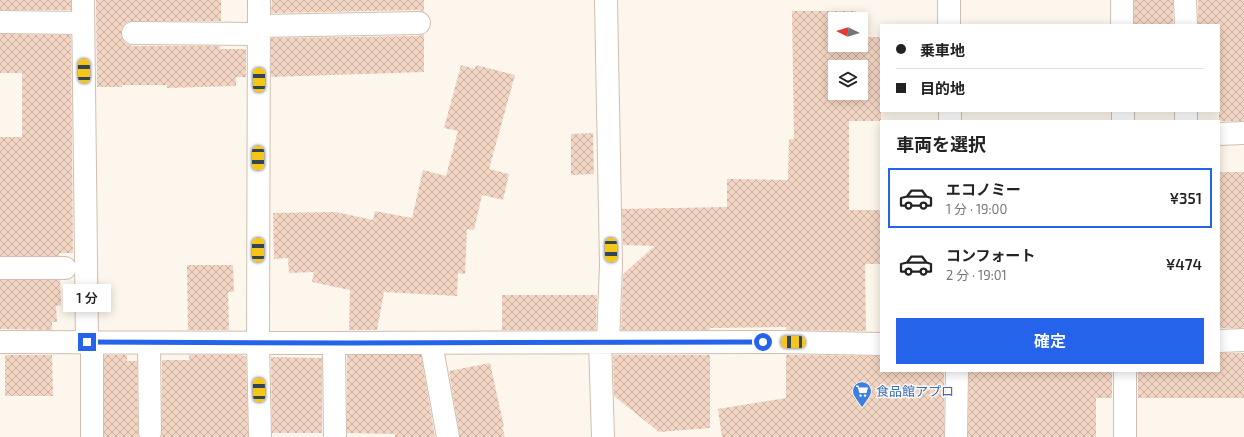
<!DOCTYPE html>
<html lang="ja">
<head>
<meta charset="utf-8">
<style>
  body { margin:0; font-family:"Exo 2","Noto Sans JP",sans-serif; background:#f6f6f6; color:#222; height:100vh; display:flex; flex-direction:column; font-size:15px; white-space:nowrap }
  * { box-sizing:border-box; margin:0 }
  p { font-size:13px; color:#767676 }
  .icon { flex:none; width:22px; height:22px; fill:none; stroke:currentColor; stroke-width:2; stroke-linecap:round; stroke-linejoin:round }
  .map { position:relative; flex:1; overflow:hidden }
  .panel { position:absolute; left:880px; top:120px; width:340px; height:252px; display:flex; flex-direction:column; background:#fff; border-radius:0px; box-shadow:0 2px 10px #0003 }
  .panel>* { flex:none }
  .banner { position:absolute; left:880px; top:24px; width:340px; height:88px; border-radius:0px; box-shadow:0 2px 10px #0003; display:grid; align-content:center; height:88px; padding:0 16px; background:#fff }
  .needle { width:26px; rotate:275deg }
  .fabs { position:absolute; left:828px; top:12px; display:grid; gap:8px }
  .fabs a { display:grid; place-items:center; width:40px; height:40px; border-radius:0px; background:#fff; box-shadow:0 2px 10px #0003; font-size:20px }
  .end { position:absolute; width:18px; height:18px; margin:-9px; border:5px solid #2563eb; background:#fff; box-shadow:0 0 0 2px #fff }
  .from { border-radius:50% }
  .bubble { position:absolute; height:28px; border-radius:0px; background:#fff; box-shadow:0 2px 10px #0003; font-size:13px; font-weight:600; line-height:28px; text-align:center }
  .car { position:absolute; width:12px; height:24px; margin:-12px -6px; border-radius:5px; box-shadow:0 0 3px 1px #0007; background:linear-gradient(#f5c518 24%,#345 0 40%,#f5c518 0 76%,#345 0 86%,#f5c518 0) }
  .banner b { display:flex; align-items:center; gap:14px; height:38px; font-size:15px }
  .banner b+b { border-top:1px solid #e0e0e0 }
  .banner i { width:10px; height:10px; background:#222 }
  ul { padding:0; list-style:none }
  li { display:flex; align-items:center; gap:12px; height:60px; margin:0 8px 6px; padding:0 8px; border:2px solid transparent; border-radius:0px }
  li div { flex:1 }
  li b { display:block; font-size:15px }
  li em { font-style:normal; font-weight:600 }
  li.current { border-color:#2563eb }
  li>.icon { width:36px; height:36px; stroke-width:1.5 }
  h2 { padding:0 16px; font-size:18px; line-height:48px }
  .button { display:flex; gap:8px; margin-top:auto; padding:8px 16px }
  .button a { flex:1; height:46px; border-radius:0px; background:#2563eb; color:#fff; font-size:16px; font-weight:600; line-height:46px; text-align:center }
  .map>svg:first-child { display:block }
  .building { fill:url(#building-cross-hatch); fill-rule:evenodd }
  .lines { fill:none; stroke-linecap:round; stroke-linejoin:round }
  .minor-casing { stroke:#d1beb0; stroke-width:24 }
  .minor { stroke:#fff; stroke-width:22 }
  .route { stroke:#2563eb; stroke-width:5 }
  .labels { text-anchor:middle; stroke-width:3; stroke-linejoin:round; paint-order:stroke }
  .shop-label { font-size:13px; fill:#366cbe; stroke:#fffaf3; text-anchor:start }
</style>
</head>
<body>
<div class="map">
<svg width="1244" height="437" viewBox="0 0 1244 437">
  <defs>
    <pattern id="building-cross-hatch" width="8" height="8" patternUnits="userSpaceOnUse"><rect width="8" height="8" fill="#f3d5c3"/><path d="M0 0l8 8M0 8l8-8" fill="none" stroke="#cab0a1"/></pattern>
  </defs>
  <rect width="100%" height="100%" fill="#fdf6ec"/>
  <path class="building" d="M0 0H71V10H0Z
    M96 0H221V21H133L127 22 122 27 121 33 122 39 126 44 133 46H220V49H246V77H236V86L167 88V85H122V87H97Z
    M272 0H424V12L419 10 271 13Z
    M1134 0H1173V25H1134Z
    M1198 0H1244V121H1219V25H1198Z
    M792 11H856V19H835V45H861V37H881V121H849V210H881V264H865L866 331 786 330V327L710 328V330H621L623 274 655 246 623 245 622 209 727 207V179L788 180 789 139H794ZM835 67H861V93H835Z
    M0 34 71 35 73 253H59V256H0V137H22V73H0Z
    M424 34V72L271 77V38L419 36Z
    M461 65 475 69 476 65 515 75 489 169 509 174 503 200 482 195 474 230 467 229 465 274 458 273 457 296 384 292 377 330H349L350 290 312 282 314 272 289 273 288 258 274 259 273 213 336 212 373 220 375 211 412 218 423 170 446 176 458 131 444 128Z
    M593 133 594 174 571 175V134Z
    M1219 172H1244V328H1220Z
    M187 265H233L234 292H228L229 330H188Z
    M0 280H60L61 305 56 306 57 322H52V330L0 329Z
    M502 295H597L596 330H502Z
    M1219 353H1244V398H1138V371H1219Z
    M5 355H52L53 396H5Z
    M104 355H127V361H137L138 432 139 437H104Z
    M189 355H243V356L246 357 248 437H161L162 432V360H189Z
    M349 355H421L435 437H395V434L347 433V356Z
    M613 355H710V428L659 432 614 396Z
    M786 355 881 356V371H944V437H722L718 409 786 398Z
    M271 357 322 358V433H272Z
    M490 363 504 427H502L505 437H460L449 371Z
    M969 371H1112V398H1096V437H968Z"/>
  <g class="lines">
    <defs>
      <path id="minor" d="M83 0 87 343
        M259 0 258 343 260 437
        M606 0 611 265 608 342
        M949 0V25
        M1122 0V25
        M1185 0 1186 25
        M0 22 83 23
        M259 26 419 23
        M133 33 259 34
        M950 111V121
        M1123 111V121
        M1186 111V121
        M1219 134 1244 133
        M0 268H65
        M1219 341 1244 340
        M0 342 334 343 779 342 881 344
        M600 342 603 437
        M149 343 150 432
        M334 343 335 437
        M431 343 448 437
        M1125 371V437
        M92 437V342
        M956 437 957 371"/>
    </defs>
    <use href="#minor" class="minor-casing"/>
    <use href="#minor" class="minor"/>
  </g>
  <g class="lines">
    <path class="route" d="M87 342 348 343 763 342"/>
  </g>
  <defs>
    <symbol id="supermarket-pin" viewBox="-11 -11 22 30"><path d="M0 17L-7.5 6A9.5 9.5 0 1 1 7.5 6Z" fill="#3f7fe0" stroke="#fffaf3"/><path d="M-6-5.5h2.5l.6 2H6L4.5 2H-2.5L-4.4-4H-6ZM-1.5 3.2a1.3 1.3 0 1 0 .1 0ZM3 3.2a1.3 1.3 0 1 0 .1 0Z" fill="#fff"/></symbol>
  </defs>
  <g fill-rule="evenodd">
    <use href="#supermarket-pin" x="851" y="380" width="22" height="30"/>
  </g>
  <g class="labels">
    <g class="shop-label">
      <text x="876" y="396">食品館アプロ</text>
    </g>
  </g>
</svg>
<div class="fabs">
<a><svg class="needle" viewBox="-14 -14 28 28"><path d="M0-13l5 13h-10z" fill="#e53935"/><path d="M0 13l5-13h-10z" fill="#767676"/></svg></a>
<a><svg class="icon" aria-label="layers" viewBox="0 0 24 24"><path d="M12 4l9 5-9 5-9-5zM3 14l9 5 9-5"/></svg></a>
</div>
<i class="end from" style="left:763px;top:342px"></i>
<i class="end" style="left:87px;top:342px"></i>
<div class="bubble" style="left:63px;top:284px;width:48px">1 分</div>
<i class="car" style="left:84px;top:71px;rotate:359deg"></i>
<i class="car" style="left:259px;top:80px;rotate:0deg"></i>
<i class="car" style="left:258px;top:158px;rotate:180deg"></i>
<i class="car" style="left:258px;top:250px;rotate:0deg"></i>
<i class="car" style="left:611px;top:250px;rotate:179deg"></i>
<i class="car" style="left:793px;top:342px;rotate:271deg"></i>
<i class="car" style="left:259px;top:390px;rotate:359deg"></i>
<div class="banner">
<b><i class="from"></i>乗車地</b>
<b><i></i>目的地</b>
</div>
<section class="panel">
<h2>車両を選択</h2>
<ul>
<li class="current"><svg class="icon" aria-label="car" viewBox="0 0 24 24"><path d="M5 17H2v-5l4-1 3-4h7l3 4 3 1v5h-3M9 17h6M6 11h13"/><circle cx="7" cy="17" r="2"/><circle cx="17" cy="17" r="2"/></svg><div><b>エコノミー</b><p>1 分 · 19:00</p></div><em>¥351</em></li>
<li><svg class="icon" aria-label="car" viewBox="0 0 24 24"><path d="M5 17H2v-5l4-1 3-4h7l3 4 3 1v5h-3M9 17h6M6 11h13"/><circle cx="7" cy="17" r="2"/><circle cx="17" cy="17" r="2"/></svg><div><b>コンフォート</b><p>2 分 · 19:01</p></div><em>¥474</em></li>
</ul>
<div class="button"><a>確定</a></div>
</section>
</div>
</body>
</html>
